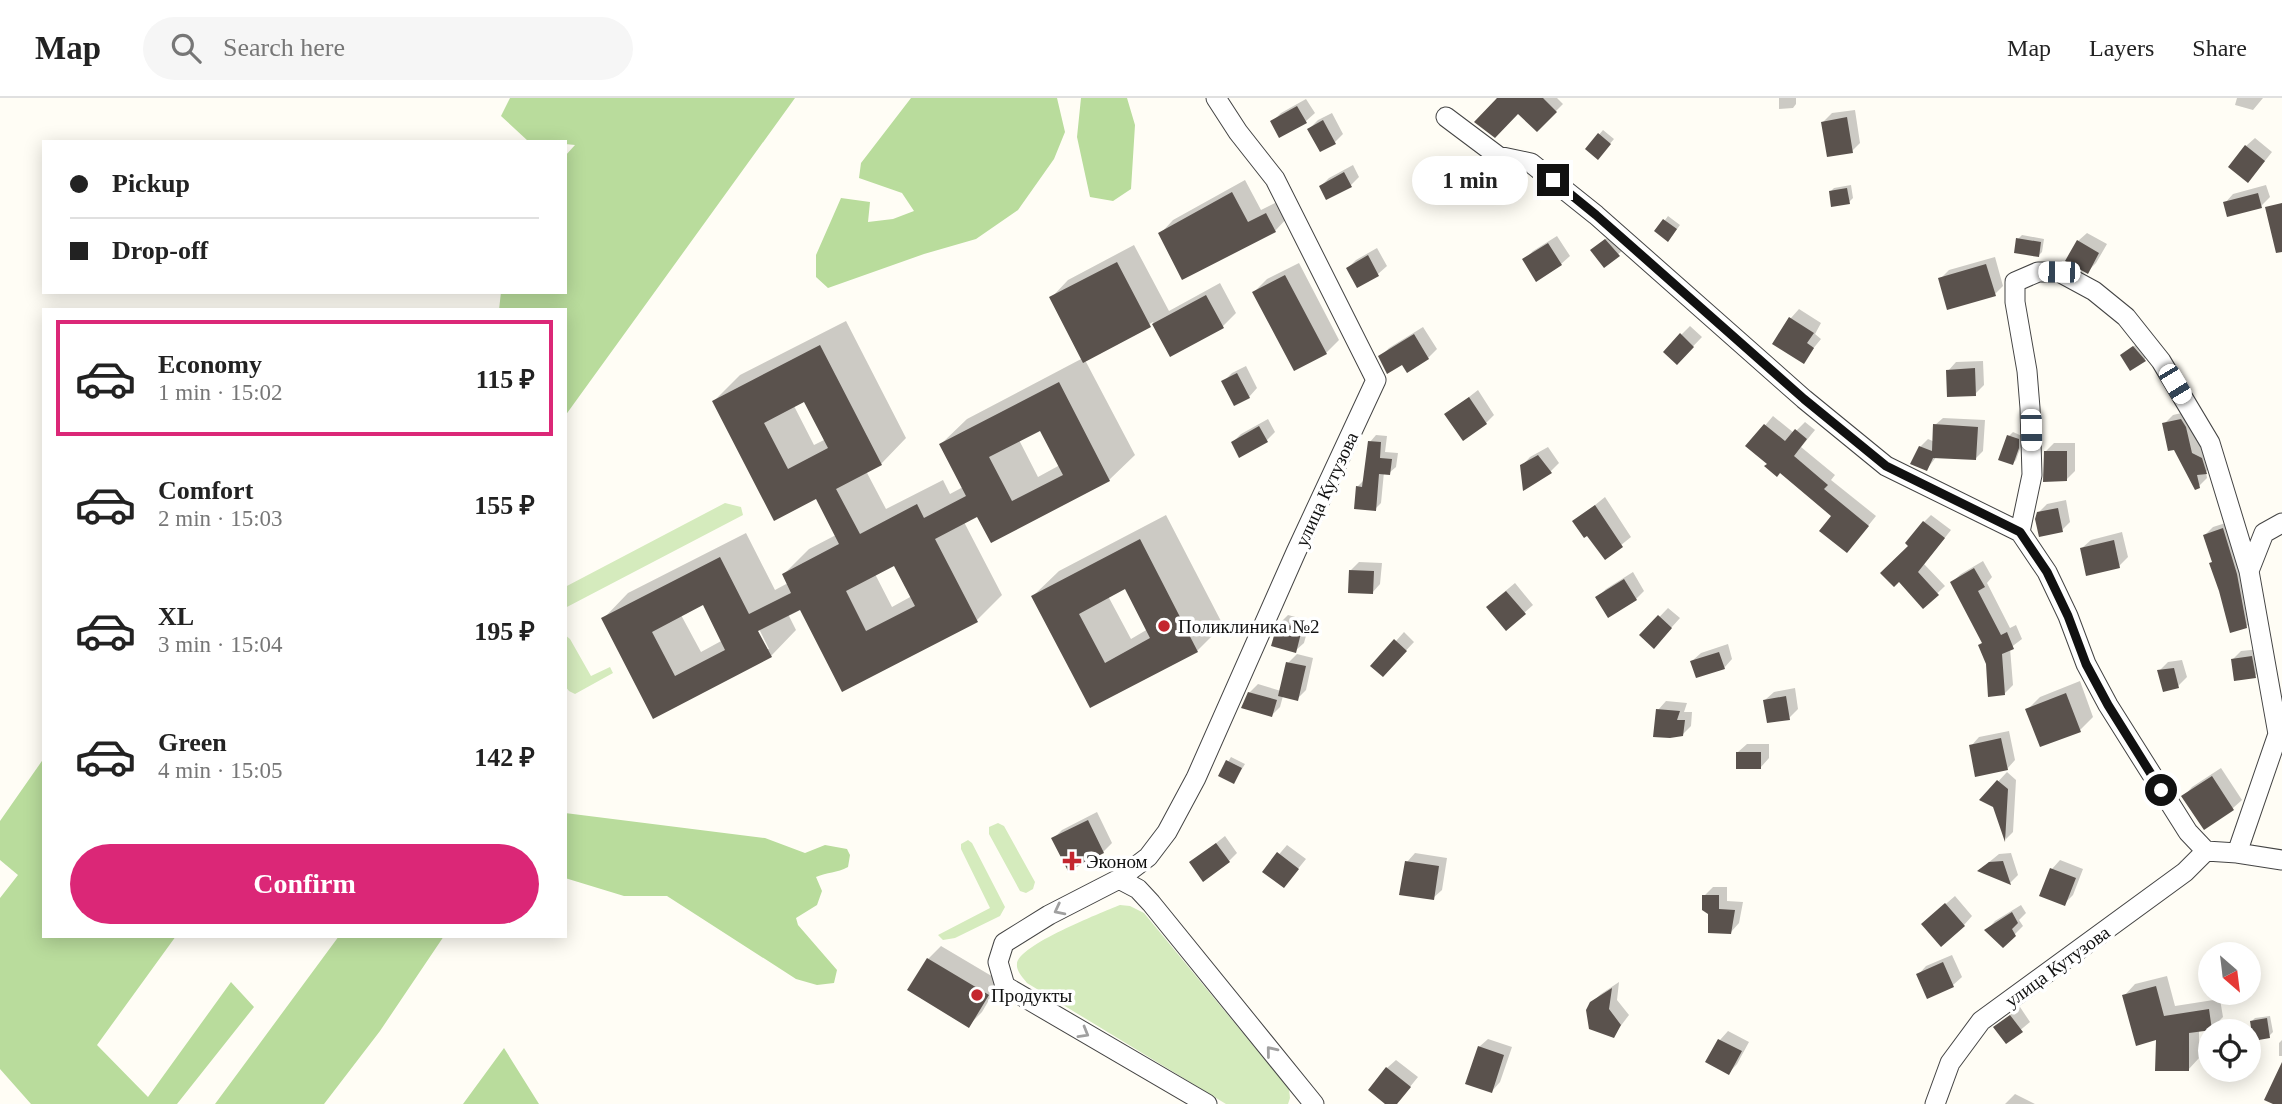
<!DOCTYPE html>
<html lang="en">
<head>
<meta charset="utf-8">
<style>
  body { margin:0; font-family:Georgia,serif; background:#f6f6f6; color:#222; height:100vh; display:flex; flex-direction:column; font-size:26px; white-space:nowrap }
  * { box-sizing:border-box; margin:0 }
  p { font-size:23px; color:#767676 }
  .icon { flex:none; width:38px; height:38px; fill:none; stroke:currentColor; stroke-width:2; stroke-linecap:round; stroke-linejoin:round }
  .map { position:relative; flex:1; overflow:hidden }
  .sheet { position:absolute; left:42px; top:210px; width:525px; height:630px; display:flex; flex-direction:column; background:#fff; border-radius:0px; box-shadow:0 4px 18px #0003 }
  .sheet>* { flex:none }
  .guide { position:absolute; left:42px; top:42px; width:525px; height:154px; border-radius:0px; box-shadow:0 4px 18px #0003; display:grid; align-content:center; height:154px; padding:0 28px; background:#fff }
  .needle { width:46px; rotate:152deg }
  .fabs { position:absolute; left:2198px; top:844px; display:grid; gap:14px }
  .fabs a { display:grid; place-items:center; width:63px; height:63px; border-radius:50%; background:#fff; box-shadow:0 4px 18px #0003; font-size:35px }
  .end { position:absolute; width:32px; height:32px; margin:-16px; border:9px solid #111; background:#fff; box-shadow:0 0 0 4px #fff }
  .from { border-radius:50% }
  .bubble { position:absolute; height:49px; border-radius:24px; background:#fff; box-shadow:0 4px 18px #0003; font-size:23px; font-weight:800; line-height:49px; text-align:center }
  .car { position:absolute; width:21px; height:42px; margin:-21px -10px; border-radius:9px; box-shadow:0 0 5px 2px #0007; background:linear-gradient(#fff 24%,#345 0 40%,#fff 0 76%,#345 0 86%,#fff 0) }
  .guide b { display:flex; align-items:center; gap:24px; height:66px; font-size:26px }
  .guide b+b { border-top:2px solid #e0e0e0 }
  .guide i { width:18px; height:18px; background:#222 }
  ul { padding:12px 0 0; list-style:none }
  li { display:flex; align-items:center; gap:21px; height:116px; margin:0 14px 10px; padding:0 14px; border:4px solid transparent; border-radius:0px }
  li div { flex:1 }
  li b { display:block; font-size:26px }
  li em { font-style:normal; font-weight:800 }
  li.active { border-color:#db2777 }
  li>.icon { width:63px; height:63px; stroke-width:1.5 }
  .button { display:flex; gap:14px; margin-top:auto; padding:14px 28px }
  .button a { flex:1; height:80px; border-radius:42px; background:#db2777; color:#fff; font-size:28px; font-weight:800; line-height:80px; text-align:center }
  header { display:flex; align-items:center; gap:42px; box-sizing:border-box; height:98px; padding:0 35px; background:#fff; border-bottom:2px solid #e0e0e0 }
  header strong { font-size:33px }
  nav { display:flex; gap:38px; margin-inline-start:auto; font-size:24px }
  .search { width:490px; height:63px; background:#f6f6f6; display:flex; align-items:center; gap:18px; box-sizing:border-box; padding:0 24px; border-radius:38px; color:#767676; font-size:26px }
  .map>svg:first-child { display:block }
  .green { fill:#d5ebbd }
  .forest { fill:#b9dc9c }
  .shadow { fill:#0003; fill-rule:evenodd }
  .building { fill:#5a524d; fill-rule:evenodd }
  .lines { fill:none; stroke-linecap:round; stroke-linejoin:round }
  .street-casing { stroke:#444; stroke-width:21 }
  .street { stroke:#fff; stroke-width:19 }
  .oneway { stroke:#a0a0a0 }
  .route { stroke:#111; stroke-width:9 }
  .poi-dot { fill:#c4262e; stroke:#fff; stroke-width:2.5 }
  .labels { text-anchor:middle; stroke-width:7; stroke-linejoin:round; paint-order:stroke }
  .street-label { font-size:19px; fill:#111; stroke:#fff }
  .poi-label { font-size:19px; fill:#111; stroke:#fff; text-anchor:start }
</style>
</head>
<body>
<header>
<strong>Map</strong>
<div class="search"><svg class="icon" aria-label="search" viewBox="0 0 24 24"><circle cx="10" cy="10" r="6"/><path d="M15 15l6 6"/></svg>Search here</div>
<nav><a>Map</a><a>Layers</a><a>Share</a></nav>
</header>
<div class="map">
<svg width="2282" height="1006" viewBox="0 0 2282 1006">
  <rect width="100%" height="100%" fill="#fffdf5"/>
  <path class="green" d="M725 405 741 409 743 417 565 510V489Z
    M565 537 570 541 591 578 610 569 613 575 575 596 569 593 565 588Z
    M998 725 1004 728 1035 784 1033 791 1026 795 1020 793 989 736V729Z
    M968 742 972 745 1005 809 1000 818 955 840 943 842 938 837 990 810 961 751V746Z
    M1120 807 1130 808 1144 815 1289 991 1290 1000 1288 1006H1226L1027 885C1023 880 1016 873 1017 866 1018 847 1101 815 1120 807Z"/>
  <path class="forest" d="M510 0H795L565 318V212H499L501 194H565V58L575 47 565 46V44L528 43 501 18Z
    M911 0H1057L1065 34 1054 61 1018 112 976 141 924 156 828 190 816 179V157L841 100 870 104 868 124 893 121 914 113 902 95 859 80 861 65Z
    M1081 0H1127L1135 27 1131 91 1113 103 1090 99 1077 39Z
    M44 660V838H176L97 947 148 999 231 884 254 909 177 1006H31L0 971V800L18 777 0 762V723Z
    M565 715 765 740 805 755 825 747 847 751 850 757 848 769C837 775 827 774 816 779L822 793 817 807 796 820 798 827 837 872 834 885 817 887 796 881 667 798H624L565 780Z
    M339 838H444L380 933 324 1006H215Z
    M504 950 539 1006H463Z"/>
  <path class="shadow" d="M1496 0H1557L1563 6 1537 32 1519 13Z
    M1779 0H1796V6L1793 10 1779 11Z
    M2237 0H2263L2253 12 2235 7Z
    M1306 1 1315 15 1306 23 1272 24 1281 15Z
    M1855 12 1860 45 1852 53 1823 24 1832 15Z
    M1332 15 1343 36 1335 44 1309 31 1318 22Z
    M1603 32 1614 41 1601 56 1587 51Z
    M2255 40 2272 54 2256 74 2246 48Z
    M1353 67 1359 79 1351 87 1321 88 1329 80Z
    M1245 82 1261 112 1279 103 1288 119 1275 133 1160 136 1173 122Z
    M1851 87 1853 100 1849 104 1830 94 1834 90Z
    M2266 87 2270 99 2261 108 2225 105 2233 96Z
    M1668 118 1680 127 1672 138 1657 133Z
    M1614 134 1628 148 1604 168 1592 152Z
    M2087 135 2107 146 2096 165 2087 174 2078 143Z
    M2022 137 2044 141 2042 154 2038 158 2018 141Z
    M1557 138 1570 158 1561 166 1524 162 1533 153Z
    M1134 147 1169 213 1220 185 1236 215 1223 228 1170 257 1153 224 1085 262 1135 357 1109 382 978 417 964 424 1002 497 977 522 843 591 801 509 788 516 796 532 771 558 653 618 603 521 628 495 746 435 775 492 788 485 784 476 809 451 836 437 816 399 714 303 740 277 846 223 906 340 881 366 866 373 886 411 943 382 950 396 963 389 941 346 967 321 1083 260 1051 200 1068 182ZM805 301 826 341 814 347 794 308ZM1041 330 1060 367 1038 379 1019 342ZM895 466 912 498 892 509 875 476ZM703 505 723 542 701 554 681 517ZM756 525 769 551H765L752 526Z
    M1377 150 1387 168 1378 176 1358 188 1348 170 1356 162Z
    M1995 159 2003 188 1995 196 1940 181 1949 172Z
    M1299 165 1339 242 1326 255 1254 194 1267 181Z
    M1799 211 1821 225 1815 236 1821 241 1803 263 1775 245 1791 220Z
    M1690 228 1702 239 1677 265 1681 237Z
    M1423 229 1437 251 1428 260 1407 273 1402 265 1380 259 1389 250Z
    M2138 245 2148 258 2144 262 2126 254Z
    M1983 263 1984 287 1975 296 1948 273 1956 264Z
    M1246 268 1257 290 1249 299 1223 284 1232 275Z
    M1478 292 1494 317 1486 325 1447 316Z
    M2190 313 2214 365 2206 374 2207 380 2199 388 2164 326 2173 317Z
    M1773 318 1794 335 1805 324 1815 332 1801 349 1835 377 1831 382 1876 418 1855 444 1834 418 1748 348Z
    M1943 320 1985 322 1983 353 1976 360 1937 358 1927 371 1920 349 1928 341 1935 344V327Z
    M1268 321 1275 334 1267 342 1233 344 1241 336Z
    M2013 334 2022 338V345L2016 362 2013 365 2009 338Z
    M1376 337 1387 338 1385 354 1398 355 1396 369 1389 375 1384 374 1381 405 1375 411 1357 389 1364 382 1370 344Z
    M2054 345H2075V373L2067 381 2045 354Z
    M1548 349 1559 365 1551 373 1524 390 1522 368 1530 359Z
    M1605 399 1631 439 1605 460 1587 435 1574 424Z
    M2066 402 2070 424 2062 432 2038 415 2047 406Z
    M1166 417 1223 527 1197 553 1090 608 1033 498 1059 473ZM1125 489 1148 531 1131 541 1108 498Z
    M1931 417 1951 432 1924 466 1945 488 1923 509 1899 482 1910 447 1924 424Z
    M2232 423 2254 520 2246 529 2213 463 2205 437 2213 429Z
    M2122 434 2128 459 2119 468 2082 450 2091 442Z
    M1983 463 1992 479 1987 485 2010 530 2016 527 2022 541 2010 550 2013 587 2004 596 1984 544 1952 484 1961 476Z
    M1359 464 1382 465 1380 486 1372 495 1351 472Z
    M1633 474 1644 493 1636 501 1597 500 1606 491Z
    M1515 485 1533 507 1524 515 1497 500Z
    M1668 510 1680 520 1662 540 1642 537Z
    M1288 517 1310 523 1304 545 1295 553 1280 525Z
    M1404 534 1414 544 1383 577 1396 543Z
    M1728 546 1732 561 1724 570 1692 563 1701 555Z
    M2260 551 2263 569 2255 578 2232 562 2241 553Z
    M1297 556 1313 560 1306 592 1297 601 1283 598 1280 609 1272 617 1249 595 1258 586 1281 593 1288 565Z
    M2182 562 2187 579 2178 588 2159 573 2168 564Z
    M2080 583 2093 619 2080 632 2027 612 2040 599Z
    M1795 590 1798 611 1789 620 1765 602 1774 594Z
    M1666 603 1687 605 1684 614H1692L1691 628 1682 637 1658 612Z
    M2009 633 2015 662 2007 671 1971 648 1979 639Z
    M1747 646H1769V660L1761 669 1738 654Z
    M1231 659 1245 666 1234 684 1220 677Z
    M2221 670 2242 702 2233 710 2205 729 2184 698 2192 689Z
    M2007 674 2016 682 2013 734 2006 741 1994 708 1982 701Z
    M1097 714 1112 745 1103 754 1069 771 1054 740 1062 732Z
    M1225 738 1237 755 1229 763 1191 765Z
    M1287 747 1306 761 1284 788 1265 773Z
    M1415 755 1447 760 1442 792 1433 800 1407 764Z
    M2011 755 2018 777 2010 785 1988 765 1999 756Z
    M2060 762 2083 771 2073 797 2064 806 2041 797 2052 771Z
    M1713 789H1727V803L1743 804 1739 825 1731 834 1710 815 1704 798Z
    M1955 798 1972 818 1964 827 1932 818Z
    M2021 807 2026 815 2019 822 2023 828 2003 848 1987 832 1995 823Z
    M941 848 1000 883 982 914 969 927 909 891 928 861Z
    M1952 857 1962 879 1953 887 1918 877 1926 868Z
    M2167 878 2175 908 2220 901 2223 919 2212 930 2199 932V960L2188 972 2124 898 2135 886Z
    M1619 884 1617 902 1629 917 1613 938 1591 905 1601 896Z
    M2020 909 2030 924 2006 944 1995 929Z
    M2270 918 2273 934 2269 938 2251 924 2255 920Z
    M1728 933 1749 944 1737 966 1729 975 1708 964 1720 942Z
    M1488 941 1512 949 1500 984 1492 993 1479 949Z
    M2282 942V958H2279V945Z
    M1396 962 1418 979 1396 1006H1388L1387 970Z
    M2015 996 2035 1006H2005Z"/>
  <path class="building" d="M1497 0H1543L1557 14 1537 34 1518 16 1495 40 1474 24Z
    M1297 8 1307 25 1279 40 1270 23Z
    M1847 19 1853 55 1827 59 1821 24Z
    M1323 22 1336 46 1320 54 1307 31Z
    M1598 35 1611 46 1598 62 1585 51Z
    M2245 47 2265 63 2248 85 2228 69Z
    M1344 74 1352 89 1326 102 1319 88Z
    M1847 90 1850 106 1831 109 1829 93Z
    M1232 94 1248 124 1266 115 1276 134 1182 182 1158 135Z
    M2258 95 2262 110 2227 119 2223 104Z
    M2282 105V154L2276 155 2265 109Z
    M1663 121 1677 131 1668 144 1654 133Z
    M2016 140 2041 144 2039 159 2014 155Z
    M1605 141 1620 158 1604 170 1590 152Z
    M2077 142 2099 155 2088 176 2065 163Z
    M1548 145 1562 167 1536 184 1522 161Z
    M1368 157 1379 178 1357 190 1346 170Z
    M1117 164 1151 229 1083 265 1049 199Z
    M1986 166 1996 198 1947 212 1938 180Z
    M1285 177 1327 256 1294 273 1252 194Z
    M1206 197 1224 230 1170 259 1152 226Z
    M1789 219 1814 235 1807 245 1814 250 1804 266 1772 246Z
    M1680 235 1694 249 1677 267 1663 254Z
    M1414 236 1429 261 1407 275 1402 267 1387 276 1378 258Z
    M820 247 882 367 836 391 860 436 917 406 924 420 966 398 939 346 1059 284 1110 383 991 445 977 419 935 441 978 524 842 594 800 512 758 533 772 559 653 621 601 520 720 459 749 516 791 495 782 476 839 446 816 401 774 423 712 303ZM804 304 828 350 788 371 764 325ZM1040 333 1063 377 1012 403 989 359ZM894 468 915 508 866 533 846 493ZM703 507 725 552 675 578 652 534Z
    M2133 248 2146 263 2130 273 2120 257Z
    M1975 270 1976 298 1947 299 1946 272Z
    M1237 275 1250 300 1234 308 1221 283Z
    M1469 299 1487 326 1463 343 1444 316Z
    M2181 321 2186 329 2192 355 2202 360 2207 376 2197 377 2200 390 2195 392 2174 352 2168 353 2162 325Z
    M1764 326 1785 343 1795 331 1807 341 1794 358 1828 387 1824 391 1869 428 1847 455 1819 433 1831 418 1780 375 1777 379 1764 368 1767 366 1745 348Z
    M1933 326 1978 329 1976 362 1933 360 1927 373 1910 366 1919 348 1932 353Z
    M1259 328 1268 344 1239 360 1231 344Z
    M2007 337 2019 341V350L2013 367 1998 362Z
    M1368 343 1381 344 1380 360 1392 361 1390 377 1379 376 1376 413 1354 411 1356 388 1362 389Z
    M2044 353H2067V383L2043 384Z
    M1538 357 1552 375 1523 393 1520 367Z
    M1595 407 1623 449 1605 462 1587 438 1584 440 1572 423Z
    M2058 410 2063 434 2039 439 2035 421 2037 414Z
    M1923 423 1945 440 1918 474 1939 497 1923 511 1899 484 1894 489 1880 475 1908 448 1905 445Z
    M2223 430 2237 476 2247 530 2230 535 2219 493 2209 465 2212 464 2203 437Z
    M1140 441 1198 554 1090 610 1031 498ZM1125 491 1150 540 1105 565 1079 516Z
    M2114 442 2120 470 2086 478 2080 450Z
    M1974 470 1985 489 1978 493 2001 537 2007 534 2014 551 2002 556 2005 597 1988 599 1986 566 1978 547 1982 545 1950 484Z
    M1349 472 1374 473 1373 496 1348 495Z
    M1624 481 1637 502 1608 520 1595 499Z
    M1506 493 1526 516 1506 533 1486 509Z
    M1658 517 1672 530 1654 551 1639 537Z
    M1278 524 1302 531 1296 555 1271 548Z
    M1394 541 1407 553 1383 579 1370 568Z
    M1719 554 1725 571 1696 580 1690 563Z
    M2252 558 2256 580 2234 583 2231 561Z
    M1286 564 1306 568 1298 603 1278 598Z
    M2174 570 2179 590 2163 594 2157 572Z
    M1248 594 1277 602 1272 619 1241 610Z
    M2066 595 2081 634 2040 649 2025 611Z
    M1786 598 1790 622 1767 625 1763 602Z
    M1656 611 1680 613 1677 622H1685L1683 638 1670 640 1653 639Z
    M2001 640 2008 672 1975 679 1969 647Z
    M1736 654H1761V671H1736Z
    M1226 662 1242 670 1234 686 1218 678Z
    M2212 678 2234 712 2204 732 2181 698Z
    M1997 682 2008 691 2005 744 1993 709 1979 702Z
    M1088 722 1104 755 1068 773 1051 740Z
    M1216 745 1230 764 1203 784 1189 764Z
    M1277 754 1299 771 1284 790 1262 774Z
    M1405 763 1439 768 1434 802 1399 797Z
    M2003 763 2011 787 1977 773 1989 764Z
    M2050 770 2076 780 2065 808 2039 798Z
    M1702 797H1719V811L1735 812 1731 836 1708 835V816L1702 812Z
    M1945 805 1965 828 1941 849 1921 826Z
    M2012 814 2018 825 2012 831 2016 838 2003 850 1984 832Z
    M927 860 989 897 969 930 907 892Z
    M1943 864 1954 889 1927 901 1916 876Z
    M2156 888 2164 918 2209 911 2212 932 2189 935V973H2155L2156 942 2136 948 2122 897Z
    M1612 890 1609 911 1621 927 1614 940 1589 931 1586 912 1590 904Z
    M2010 917 2023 934 2006 946 1993 929Z
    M2267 920 2270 940 2253 943 2250 923Z
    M1718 941 1742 953 1729 977 1705 964Z
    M1478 948 1504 957 1492 995 1465 986Z
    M2282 964V1006H2273L2264 1002Z
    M1386 969 1411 989 1397 1006H1385L1368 992Z"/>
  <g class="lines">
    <defs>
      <path id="street" d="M1446 19 1498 58 1531 65 1596 117 1804 301 1886 368 2020 434
        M2249 473 2264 435 2282 425
        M2206 753 2188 734 2108 607 2086 566 2068 518 2047 474 2020 434 2032 377 2030 310 2027 273 2015 204V184L2038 174H2059L2094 193 2126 219 2161 263 2210 345 2249 473 2278 636 2237 755
        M2206 753 2237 755 2282 762
        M1119 781 1138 791 1151 805 1314 1006
        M1207 1006 1005 888 998 864 1004 845 1049 817 1119 781 1148 759 1167 734 1196 680 1296 454 1376 282 1275 81 1238 34 1216 0
        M1935 1006 1950 965 1981 923 2185 774 2206 753"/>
    </defs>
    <use href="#street" class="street-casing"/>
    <use href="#street" class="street"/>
  </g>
  <defs><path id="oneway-chevron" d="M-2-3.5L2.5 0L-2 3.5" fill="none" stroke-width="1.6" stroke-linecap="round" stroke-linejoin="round" transform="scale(1.75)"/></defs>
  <g class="oneway">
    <use href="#oneway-chevron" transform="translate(1059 812) rotate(153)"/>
    <use href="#oneway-chevron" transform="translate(1084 935) rotate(30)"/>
    <use href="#oneway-chevron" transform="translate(1271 953) rotate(-129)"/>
  </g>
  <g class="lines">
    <path class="route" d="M1553 82 1596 117 1804 301 1886 368 2020 434 2047 474 2068 518 2086 566 2108 607 2161 692"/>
  </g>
  <g class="poi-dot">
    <circle cx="1164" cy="528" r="7"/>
    <path d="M1068.5 752.5h7v7h7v7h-7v7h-7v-7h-7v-7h7z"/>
    <circle cx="977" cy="897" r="7"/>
  </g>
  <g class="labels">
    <g class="street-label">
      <text transform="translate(1326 391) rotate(-65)" y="7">улица Кутузова</text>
      <text transform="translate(2057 868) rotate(-36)" y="7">улица Кутузова</text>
    </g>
    <g class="poi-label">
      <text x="1178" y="535">Поликлиника №2</text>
      <text x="1086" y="770">Эконом</text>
      <text x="991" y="904">Продукты</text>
    </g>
  </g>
</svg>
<div class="fabs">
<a><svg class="needle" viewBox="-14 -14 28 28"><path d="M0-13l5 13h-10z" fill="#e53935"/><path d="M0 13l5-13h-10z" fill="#767676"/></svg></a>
<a><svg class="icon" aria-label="locate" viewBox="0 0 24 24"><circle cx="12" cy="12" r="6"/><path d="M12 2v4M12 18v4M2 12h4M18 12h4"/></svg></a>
</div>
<i class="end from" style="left:2161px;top:692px"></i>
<i class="end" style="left:1553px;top:82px"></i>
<div class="bubble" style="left:1412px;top:58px;width:116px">1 min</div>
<i class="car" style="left:2059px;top:174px;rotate:271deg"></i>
<i class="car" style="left:2175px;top:286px;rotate:149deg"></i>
<i class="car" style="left:2031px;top:332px;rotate:179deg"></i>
<div class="guide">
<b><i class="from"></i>Pickup</b>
<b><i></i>Drop-off</b>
</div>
<section class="sheet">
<ul>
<li class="active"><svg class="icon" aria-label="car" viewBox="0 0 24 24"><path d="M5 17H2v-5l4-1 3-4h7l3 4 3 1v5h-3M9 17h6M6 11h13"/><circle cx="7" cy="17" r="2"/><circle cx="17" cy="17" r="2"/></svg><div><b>Economy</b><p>1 min · 15:02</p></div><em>115 ₽</em></li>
<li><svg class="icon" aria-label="car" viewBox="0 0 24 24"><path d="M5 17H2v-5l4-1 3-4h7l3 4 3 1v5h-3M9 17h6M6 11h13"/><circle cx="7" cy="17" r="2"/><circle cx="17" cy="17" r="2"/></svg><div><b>Comfort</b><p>2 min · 15:03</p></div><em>155 ₽</em></li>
<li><svg class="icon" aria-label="car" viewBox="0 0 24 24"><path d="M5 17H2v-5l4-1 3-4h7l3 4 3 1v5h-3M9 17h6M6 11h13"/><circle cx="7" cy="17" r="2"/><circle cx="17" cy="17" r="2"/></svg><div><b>XL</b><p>3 min · 15:04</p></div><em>195 ₽</em></li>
<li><svg class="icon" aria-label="car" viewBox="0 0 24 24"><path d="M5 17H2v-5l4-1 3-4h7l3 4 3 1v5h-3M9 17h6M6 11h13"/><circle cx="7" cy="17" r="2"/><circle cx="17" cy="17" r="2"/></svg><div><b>Green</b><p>4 min · 15:05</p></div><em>142 ₽</em></li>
</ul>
<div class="button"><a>Confirm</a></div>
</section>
</div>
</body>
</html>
